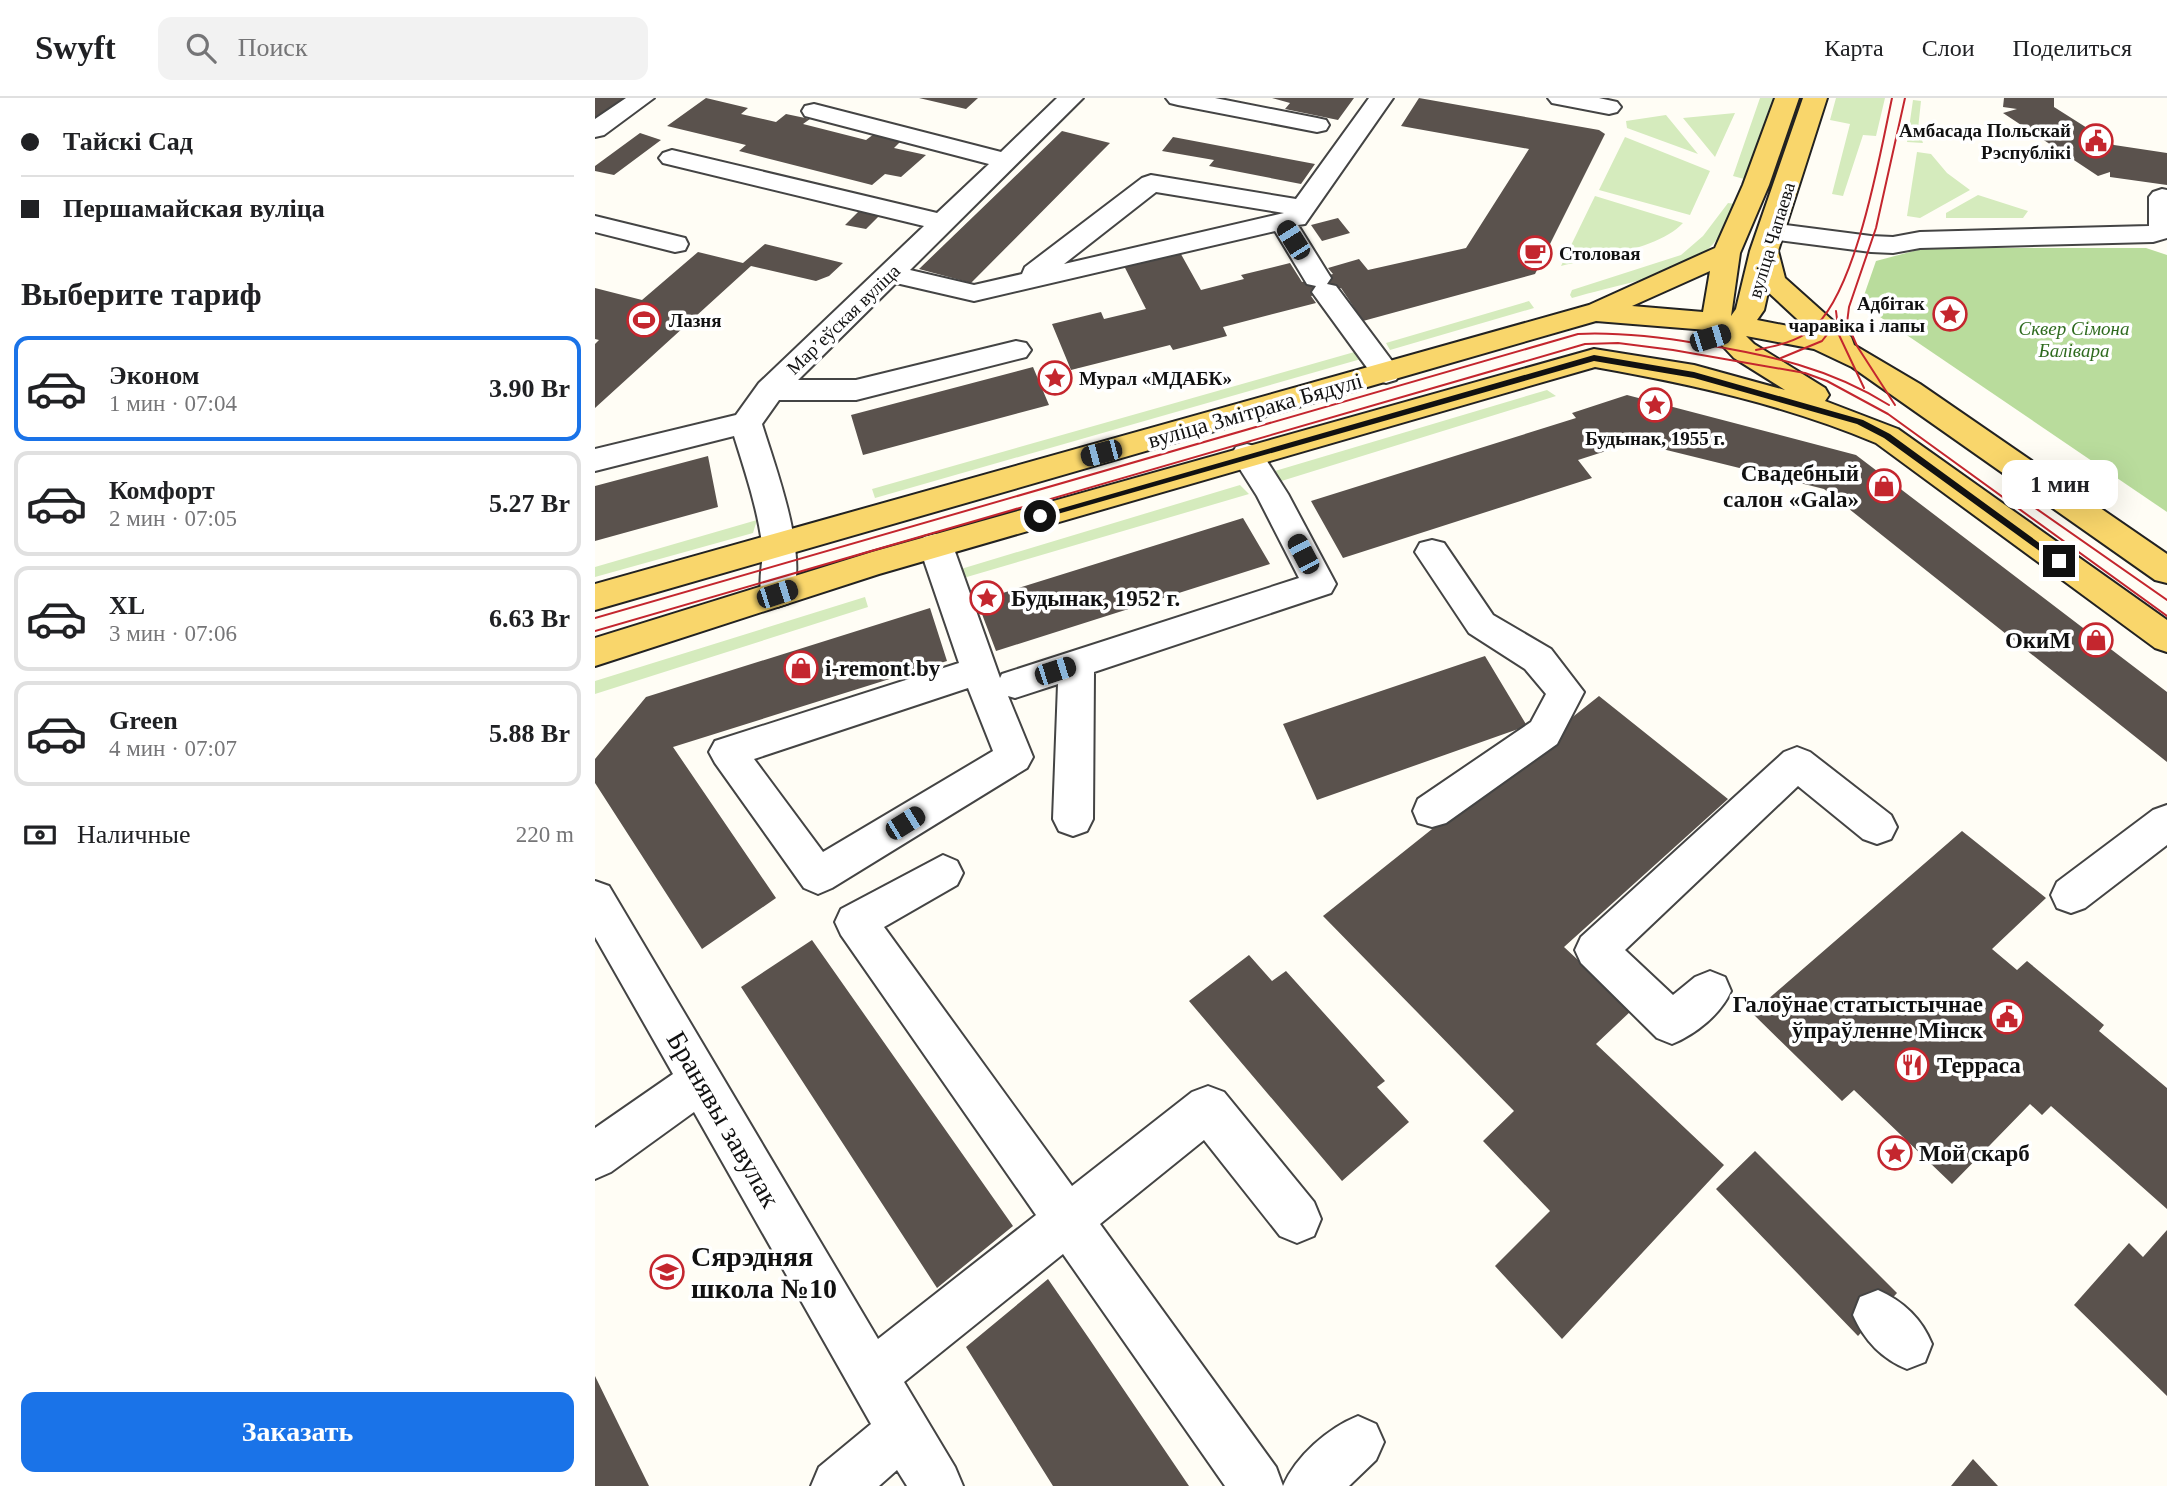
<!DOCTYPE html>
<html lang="ru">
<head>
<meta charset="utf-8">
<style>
  body { margin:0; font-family:Georgia,serif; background:#f2f2f2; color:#202124; height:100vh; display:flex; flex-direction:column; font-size:26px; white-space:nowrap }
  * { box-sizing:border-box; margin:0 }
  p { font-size:23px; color:#757577 }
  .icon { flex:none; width:38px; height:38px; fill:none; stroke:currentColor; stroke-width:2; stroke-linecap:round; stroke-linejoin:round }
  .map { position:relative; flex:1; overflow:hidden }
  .sheet { display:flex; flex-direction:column; background:#fff; width:595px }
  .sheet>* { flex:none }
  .guide { display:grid; align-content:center; height:154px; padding:0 21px; background:#fff }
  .end { position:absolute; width:32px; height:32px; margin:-16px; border:9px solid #111; background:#fff; box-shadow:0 0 0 4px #fff }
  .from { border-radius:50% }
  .bubble { position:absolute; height:49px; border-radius:14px; background:#fff; box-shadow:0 7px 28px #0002; font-size:23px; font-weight:600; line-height:49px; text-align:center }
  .car { position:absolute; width:21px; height:42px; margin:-21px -10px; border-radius:9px; box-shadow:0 0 5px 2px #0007; background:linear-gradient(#222 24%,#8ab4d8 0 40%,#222 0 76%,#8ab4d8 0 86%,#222 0) }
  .guide b { display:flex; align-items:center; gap:24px; height:66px; font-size:26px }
  .guide b+b { border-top:2px solid #e0e0e0 }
  .guide i { width:18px; height:18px; background:#202124 }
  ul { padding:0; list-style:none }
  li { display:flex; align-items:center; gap:21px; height:105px; margin:0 14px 10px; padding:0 7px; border:4px solid #e0e0e0; border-radius:14px }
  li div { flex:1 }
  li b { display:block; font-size:26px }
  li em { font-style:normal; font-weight:600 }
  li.on { border-color:#1a73e8 }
  li>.icon { width:63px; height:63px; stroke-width:1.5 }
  h2 { padding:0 21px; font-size:32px; line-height:84px }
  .pay { display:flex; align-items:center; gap:18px; height:77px; padding:0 21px; font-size:26px }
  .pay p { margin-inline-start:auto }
  .cta { display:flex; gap:14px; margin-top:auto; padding:14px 21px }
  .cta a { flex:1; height:80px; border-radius:14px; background:#1a73e8; color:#fff; font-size:28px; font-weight:600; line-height:80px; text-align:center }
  header { display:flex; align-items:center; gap:42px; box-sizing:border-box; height:98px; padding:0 35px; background:#fff; border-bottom:2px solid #e0e0e0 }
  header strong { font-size:33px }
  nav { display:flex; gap:38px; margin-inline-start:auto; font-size:24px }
  .search { width:490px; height:63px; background:#f2f2f2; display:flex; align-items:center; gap:18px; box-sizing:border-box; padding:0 24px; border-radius:14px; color:#757577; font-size:26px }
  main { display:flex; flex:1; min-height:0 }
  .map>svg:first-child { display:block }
  .green { fill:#d5ebbd }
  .forest { fill:#b9dc9c }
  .building { fill:#5a524d }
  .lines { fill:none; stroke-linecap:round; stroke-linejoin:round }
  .minor-casing { stroke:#444; stroke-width:4 }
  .major-casing { stroke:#222; stroke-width:4 }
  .minor { fill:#fff; fill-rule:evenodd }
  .major { fill:#f9d66b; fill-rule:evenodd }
  .tram { stroke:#c4262e; stroke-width:2 }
  .route { fill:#111 }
  .labels { text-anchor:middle; stroke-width:7; stroke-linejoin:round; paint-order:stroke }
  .far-poi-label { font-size:19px; font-weight:bold; fill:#111; stroke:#fff; text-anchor:start }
  .far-street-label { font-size:19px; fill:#111; stroke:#fff }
  .far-park-label { font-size:19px; font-style:italic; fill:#2f6b1f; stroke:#fff }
  .street-label { font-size:23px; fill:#111; stroke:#fff }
  .poi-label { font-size:23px; font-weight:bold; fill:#111; stroke:#fff; text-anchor:start }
  .near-street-label { font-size:28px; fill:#111; stroke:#fff }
  .near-poi-label { font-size:28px; font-weight:bold; fill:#111; stroke:#fff; text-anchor:start }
</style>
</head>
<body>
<header>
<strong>Swyft</strong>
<div class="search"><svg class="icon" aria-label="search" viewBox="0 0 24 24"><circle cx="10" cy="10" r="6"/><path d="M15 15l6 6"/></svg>Поиск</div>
<nav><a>Карта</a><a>Слои</a><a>Поделиться</a></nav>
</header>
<main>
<section class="sheet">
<div class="guide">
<b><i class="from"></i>Тайскі Сад</b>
<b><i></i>Першамайская вуліца</b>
</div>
<h2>Выберите тариф</h2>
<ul>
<li class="on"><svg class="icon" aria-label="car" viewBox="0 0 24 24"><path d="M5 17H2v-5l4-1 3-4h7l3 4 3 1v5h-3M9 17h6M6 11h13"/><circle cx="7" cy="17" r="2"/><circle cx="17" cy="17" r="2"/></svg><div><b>Эконом</b><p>1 мин · 07:04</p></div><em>3.90 Br</em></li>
<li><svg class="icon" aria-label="car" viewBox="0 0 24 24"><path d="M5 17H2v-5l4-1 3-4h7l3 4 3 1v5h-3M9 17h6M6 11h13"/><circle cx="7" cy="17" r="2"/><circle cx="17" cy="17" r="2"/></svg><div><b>Комфорт</b><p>2 мин · 07:05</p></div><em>5.27 Br</em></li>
<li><svg class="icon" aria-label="car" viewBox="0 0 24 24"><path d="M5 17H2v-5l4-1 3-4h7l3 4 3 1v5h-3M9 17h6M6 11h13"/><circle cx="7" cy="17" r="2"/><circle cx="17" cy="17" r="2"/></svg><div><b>XL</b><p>3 мин · 07:06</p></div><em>6.63 Br</em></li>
<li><svg class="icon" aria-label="car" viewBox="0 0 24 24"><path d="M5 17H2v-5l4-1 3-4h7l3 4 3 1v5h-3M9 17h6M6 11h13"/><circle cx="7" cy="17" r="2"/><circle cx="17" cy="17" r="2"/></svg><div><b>Green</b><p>4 мин · 07:07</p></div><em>5.88 Br</em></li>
</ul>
<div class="pay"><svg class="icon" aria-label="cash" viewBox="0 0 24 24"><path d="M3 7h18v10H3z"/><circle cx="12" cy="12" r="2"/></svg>Наличные<p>220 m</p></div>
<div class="cta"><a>Заказать</a></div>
</section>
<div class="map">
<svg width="1572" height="1388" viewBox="0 0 1572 1388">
  <rect width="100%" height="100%" fill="#fffdf5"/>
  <path class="green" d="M1165 0H1178L1149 81 1138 78Z
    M1241 0H1290L1281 38 1268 37 1248 98 1237 96 1255 26 1235 22Z
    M1318 2 1326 3 1323 31 1328 45 1312 44Z
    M1140 15 1120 59 1088 20Z
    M1071 17 1103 56 1032 30 1031 23Z
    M1030 39 1115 73 1095 117 1004 92Z
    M1322 54 1336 56 1352 75 1375 92 1325 120 1312 118Z
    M1383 97 1433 113 1428 120H1351V115Z
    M1000 98 1088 125C1064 151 1001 159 966 168Z
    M1133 105 1140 106C1134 124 1123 145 1107 156 1077 178 1014 189 977 200L975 197 977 192 1086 157 1108 138Z
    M934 203 939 210 795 252 791 245Z
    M763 253 766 261 280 400 277 391Z
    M952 292 961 298 680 385V373Z
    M645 387 654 396 365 481 366 471Z
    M162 422 158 435 0 479V469Z
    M270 499 273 509 0 596V583Z"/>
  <path class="forest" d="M1330 150H1551L1572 157V414L1266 206 1281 163Z"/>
  <path class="building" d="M0 0H30L0 20Z
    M111 0 153 10 146 16 181 24 191 16 215 21 208 26 271 42 279 36 307 42 299 50 331 57 306 79 290 76 277 87 144 53 151 47 72 28Z
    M324 0H383L371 11Z
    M677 0H759L743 22 690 11 695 5Z
    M824 0 1004 32 1010 36 940 176 768 223 746 190 716 198 721 205 628 229 632 238 578 252 575 247 476 272 457 226 506 214 509 221 551 211 526 162 582 149 606 192 649 181 646 177 695 165 707 184 738 176 733 170 764 161 773 172 871 150 934 51 806 28Z
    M1409 0H1459V9L1519 47 1572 55V87L1515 79V74L1503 78 1408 15 1422 11 1408 9Z
    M467 33 515 45 376 185 324 171Z
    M45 35 66 42 19 77 0 73V68Z
    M578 39 720 66 706 86 614 68 619 62 567 53Z
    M265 112 286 116 271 131 250 127Z
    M743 120 755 135 727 143 716 127Z
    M170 146 248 165 234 178 221 183 156 168 0 310V246L4 242 0 241V190L47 202 103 154 148 165Z
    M438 269 454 307 268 357 256 317Z
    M1032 297 1261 357 1572 594V664L1229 391 1039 344 983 362 997 380 748 460 716 403 981 320 977 315Z
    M113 358 123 409 0 443V388Z
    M648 420 675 466 401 553 382 503Z
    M335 510 352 563 78 649 181 800 107 851 0 685V661L51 599Z
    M890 558 932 628 722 702 688 626Z
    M1004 598 1133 701 969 849 1037 912 1001 946 1129 1067 967 1241 900 1168 955 1113 888 1043 919 1013 728 818Z
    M1367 733 1451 800 1397 851 1422 872 1432 863 1509 927 1504 933 1572 990V1111L1456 1008 1447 1017 1435 1006 1357 1086 1259 992 1247 1003 1157 915Z
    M217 842 418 1128 342 1190 146 889Z
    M654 857 677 883 691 873 790 983 782 989 814 1024 747 1083 594 903Z
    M1160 1053 1302 1195 1263 1238 1121 1091Z
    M1572 1132V1298L1479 1207 1534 1145 1548 1159Z
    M453 1181 493 1239 594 1388H458L371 1249Z
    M0 1278 23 1325 54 1388H0Z
    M1378 1361 1403 1388H1356Z"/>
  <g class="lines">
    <defs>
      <path id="minor" d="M31 0H59L9 37 0 39V21Z
        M462 0H488L315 172 379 187 427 176 430 169 547 80 556 77 701 101 774 0H798L710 126 703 127 736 180 732 186 741 188 806 275 801 282 791 285 781 282 717 194 721 188 712 186 680 133 379 203 301 185 203 282H261L421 243 431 245 436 252 431 259 261 302H184L167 326C180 369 217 464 194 505L182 509 170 505C160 487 170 465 167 445 162 409 150 373 139 338L0 373V351L141 317 164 285 329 128 68 65 64 60 68 55 77 52 342 115 394 66 210 18 207 13 210 8 219 6 406 54ZM561 94 689 115 469 166Z
        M571 0H620L722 20 731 22 734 27 731 32 722 34 583 7 575 5Z
        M953 0H1004L1022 4 1026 9 1022 14 1014 16 957 5Z
        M1567 91 1572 92V140L1558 144 1325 150 1298 155 1276 154 1176 141 1167 139 1163 133 1167 127 1176 125 1276 138 1298 139 1325 134 1554 128V99L1558 94Z
        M0 118 90 140 93 146 90 152 80 154 0 134Z
        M652 346 663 349 693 396 741 486 736 495 499 574 498 721 492 733 478 738 464 733 458 721 463 586 420 600 413 598 438 659 432 670 237 790 223 796 209 790 120 665 114 654 120 643 364 565 324 448 329 439 341 436 353 439 358 448 405 580 407 576 704 480 662 398 636 357 641 349ZM373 590 398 653 228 754 159 661Z
        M837 442 849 445 898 517 956 551 989 594 962 646 851 725 837 729 823 725 818 713 823 701 936 624 951 596 930 571 874 535 820 454 825 445Z
        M1202 649 1215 654 1296 717 1302 729 1296 741 1282 746 1268 741 1203 688 1030 852 1078 897 1100 879 1115 873 1130 879 1136 893C1126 916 1101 936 1077 946L1062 940 986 865 980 852 986 839 1189 654Z
        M1572 707V747L1490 810 1476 815 1462 810 1456 797 1462 784 1558 712Z
        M348 757 362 763 368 775 362 787 289 829 477 1088 597 994 613 988 629 994 719 1104 726 1121 719 1138 702 1145 685 1138 609 1042 505 1126 681 1369 688 1388C701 1358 733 1330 763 1318L781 1326 789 1344 781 1362 754 1388H630L468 1156 309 1284 360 1369 368 1388H312L302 1372 284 1388H216L224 1369 276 1326 99 1014 16 1074 0 1081V1030L78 976 0 839V783L14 788 283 1241 441 1117 246 837 240 824 246 811Z
        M1283 1192C1308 1203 1327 1221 1337 1246L1330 1264 1312 1271C1287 1261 1269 1242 1258 1217L1265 1199Z"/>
      <path id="major" d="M1180 0H1204L1174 87 1145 155 1136 218 1141 211 1155 153 1208 0H1232L1183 153 1190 180 1256 239 1259 247 1325 286 1572 456V485L1560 482 1257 269 1219 251 1151 238 1159 246 1230 290 1234 297 1230 303 1303 331 1572 522V554L1560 550 1281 345C1191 307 1096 286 1000 269L284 476 0 568V540L277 454 999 251 1099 267 1190 292 1139 260 1125 245 1113 243 1109 237 1112 232 1001 223 0 512V486L994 207 1120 150 1148 87ZM1115 173 1108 214 1037 208ZM1173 194 1214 232 1162 222 1169 212Z"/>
    </defs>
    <use href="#minor" class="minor-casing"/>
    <use href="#major" class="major-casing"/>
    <use href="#minor" class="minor"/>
    <use href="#major" class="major"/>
    <path class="tram" d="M1241 213 1244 237 1269 290
      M1161 252C1180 248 1201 244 1216 232 1261 197 1285 56 1297 0
      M1186 260 1227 243 1245 220
      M1300 307 1262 248 1252 225 1254 209 1281 130 1310 0
      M1426 400 1572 502
      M0 520 983 236C1025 234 1065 239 1106 246 1174 257 1235 270 1294 307
      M0 533 990 246 1023 245 1078 252 1210 275 1232 283 1293 316 1572 518"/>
  </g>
  <path class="route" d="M999 257 1099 274 1268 322 1295 336 1469 463 1461 465 1289 340 1262 326 1099 280 999 263 445 421 440 418Z"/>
  <defs>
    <symbol id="civic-ring" viewBox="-11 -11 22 22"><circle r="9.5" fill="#fff" stroke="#c4262e" stroke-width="1.5"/><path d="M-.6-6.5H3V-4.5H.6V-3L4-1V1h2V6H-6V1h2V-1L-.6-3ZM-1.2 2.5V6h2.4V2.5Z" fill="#c4262e"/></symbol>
    <symbol id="cafe-ring" viewBox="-11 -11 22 22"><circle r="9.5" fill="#fff" stroke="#c4262e" stroke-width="1.5"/><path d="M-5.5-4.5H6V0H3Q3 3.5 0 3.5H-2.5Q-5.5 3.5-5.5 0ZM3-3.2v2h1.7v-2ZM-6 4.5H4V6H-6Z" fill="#c4262e"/></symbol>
    <symbol id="sight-ring" viewBox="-11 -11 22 22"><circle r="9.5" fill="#fff" stroke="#c4262e" stroke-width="1.5"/><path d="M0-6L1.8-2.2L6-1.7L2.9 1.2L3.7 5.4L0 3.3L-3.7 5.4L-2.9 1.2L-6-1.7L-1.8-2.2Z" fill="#c4262e"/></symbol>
    <symbol id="stadium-ring" viewBox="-11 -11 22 22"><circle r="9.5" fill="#fff" stroke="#c4262e" stroke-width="1.5"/><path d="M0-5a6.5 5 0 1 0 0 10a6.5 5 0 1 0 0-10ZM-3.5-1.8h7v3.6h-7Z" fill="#c4262e"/></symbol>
    <symbol id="shop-ring" viewBox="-11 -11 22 22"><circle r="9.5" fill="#fff" stroke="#c4262e" stroke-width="1.5"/><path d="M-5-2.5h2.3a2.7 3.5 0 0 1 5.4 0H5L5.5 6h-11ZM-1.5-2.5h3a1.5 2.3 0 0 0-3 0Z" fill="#c4262e"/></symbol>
    <symbol id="restaurant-ring" viewBox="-11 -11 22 22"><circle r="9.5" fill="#fff" stroke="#c4262e" stroke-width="1.5"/><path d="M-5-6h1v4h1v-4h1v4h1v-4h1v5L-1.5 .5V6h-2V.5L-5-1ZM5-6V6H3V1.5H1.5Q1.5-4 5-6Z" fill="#c4262e"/></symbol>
    <symbol id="school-ring" viewBox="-11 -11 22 22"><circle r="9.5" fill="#fff" stroke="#c4262e" stroke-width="1.5"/><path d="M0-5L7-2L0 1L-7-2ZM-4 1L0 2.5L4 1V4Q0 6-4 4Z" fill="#c4262e"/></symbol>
  </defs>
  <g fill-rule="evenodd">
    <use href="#civic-ring" x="1482" y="24" width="38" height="38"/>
    <use href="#cafe-ring" x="921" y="136" width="38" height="38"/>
    <use href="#sight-ring" x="1336" y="197" width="38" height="38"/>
    <use href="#stadium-ring" x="30" y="203" width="38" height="38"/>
    <use href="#sight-ring" x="441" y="261" width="38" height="38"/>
    <use href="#sight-ring" x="1041" y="288" width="38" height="38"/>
    <use href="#shop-ring" x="1270" y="369" width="38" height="38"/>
    <use href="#sight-ring" x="373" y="481" width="38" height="38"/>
    <use href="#shop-ring" x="1482" y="523" width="38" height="38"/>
    <use href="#shop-ring" x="187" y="551" width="38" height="38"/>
    <use href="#civic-ring" x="1393" y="900" width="38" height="38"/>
    <use href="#restaurant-ring" x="1298" y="948" width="38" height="38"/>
    <use href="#sight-ring" x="1281" y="1036" width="38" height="38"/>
    <use href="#school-ring" x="53" y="1155" width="38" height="38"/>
  </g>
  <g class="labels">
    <g class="far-poi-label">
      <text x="1476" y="39" text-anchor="end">Амбасада Польскай<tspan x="1476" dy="22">Рэспублікі</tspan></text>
      <text x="964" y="162">Столовая</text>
      <text x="1330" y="212" text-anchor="end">Адбітак<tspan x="1330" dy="22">чаравіка і лапы</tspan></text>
      <text x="74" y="229">Лазня</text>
      <text x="484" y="287">Мурал «МДАБК»</text>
      <text x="1060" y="347" text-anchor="middle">Будынак, 1955 г.</text>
    </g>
    <g class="far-street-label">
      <text transform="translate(1176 142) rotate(-73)" y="7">вуліца Чапаева</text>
      <text transform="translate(248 221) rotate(-44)" y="7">Марʼеўская вуліца</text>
    </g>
    <g class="far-park-label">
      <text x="1479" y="237">Сквер Сімона<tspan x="1479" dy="22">Балівара</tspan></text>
    </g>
    <g class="street-label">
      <text transform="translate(660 312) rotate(-16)" y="8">вуліца Змітрака Бядулі</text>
    </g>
    <g class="poi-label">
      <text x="1264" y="383" text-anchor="end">Свадебный<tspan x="1264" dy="26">салон «Gala»</tspan></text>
      <text x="416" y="508">Будынак, 1952 г.</text>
      <text x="1476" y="550" text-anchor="end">ОкиМ</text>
      <text x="230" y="578">i-remont.by</text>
      <text x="1388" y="914" text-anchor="end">Галоўнае статыстычнае<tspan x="1388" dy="26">ўпраўленне Мінск</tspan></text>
      <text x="1342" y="975">Терраса</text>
      <text x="1324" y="1063">Мой скарб</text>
    </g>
    <g class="near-street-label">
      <text transform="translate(129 1021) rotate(60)" y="10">Бранявы завулак</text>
    </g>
    <g class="near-poi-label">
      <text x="96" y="1168">Сярэдняя<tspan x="96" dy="32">школа №10</tspan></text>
    </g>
  </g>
</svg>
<i class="end from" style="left:445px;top:418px"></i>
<i class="end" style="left:1464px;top:463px"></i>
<div class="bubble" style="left:1407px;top:362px;width:116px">1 мин</div>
<i class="car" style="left:698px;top:142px;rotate:328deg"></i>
<i class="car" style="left:1115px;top:240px;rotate:73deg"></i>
<i class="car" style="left:506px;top:355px;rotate:255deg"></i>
<i class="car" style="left:708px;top:456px;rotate:332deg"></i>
<i class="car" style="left:182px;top:496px;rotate:72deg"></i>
<i class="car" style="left:460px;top:573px;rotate:72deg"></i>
<i class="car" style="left:310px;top:725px;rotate:58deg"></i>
</div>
</main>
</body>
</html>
